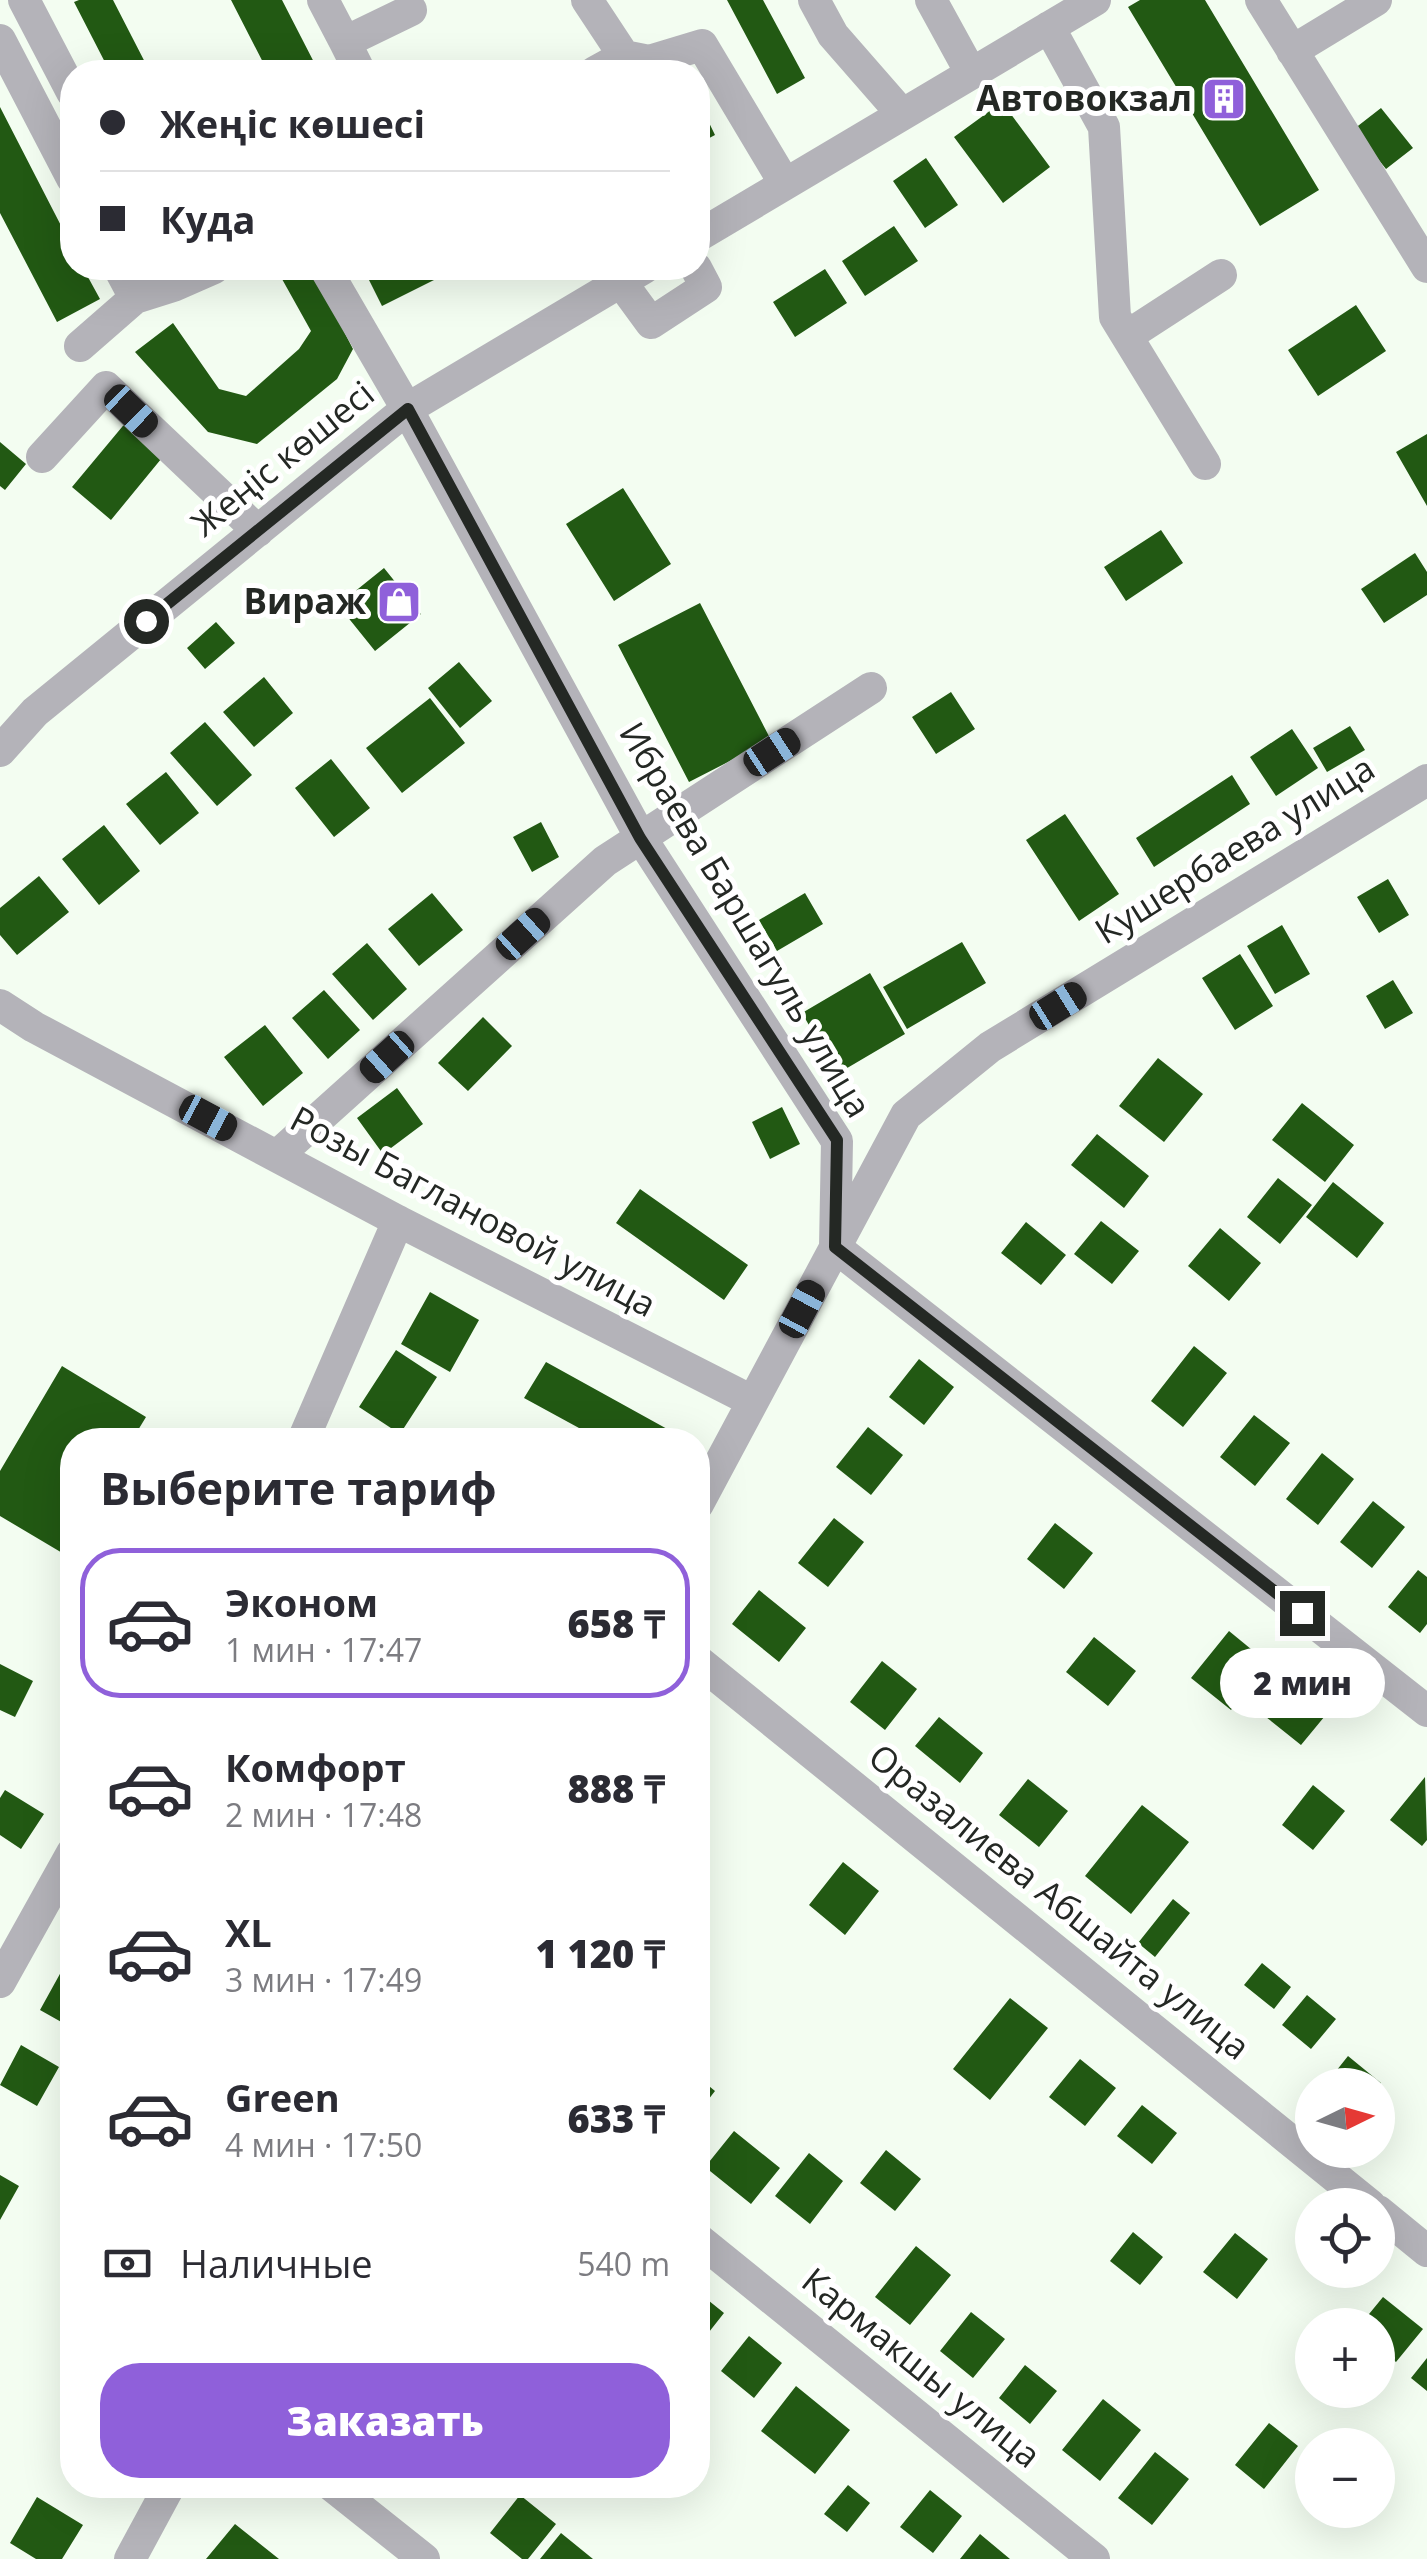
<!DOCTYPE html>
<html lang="ru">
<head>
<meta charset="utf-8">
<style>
  body { margin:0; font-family:"Open Sans",sans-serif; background:#f2f2f3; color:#2b2b33; height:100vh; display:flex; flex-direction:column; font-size:38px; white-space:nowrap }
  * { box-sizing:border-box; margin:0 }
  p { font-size:32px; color:#7c7c81 }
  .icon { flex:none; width:55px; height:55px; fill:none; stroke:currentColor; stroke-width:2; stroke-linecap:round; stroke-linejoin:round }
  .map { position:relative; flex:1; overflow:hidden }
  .side { position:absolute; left:60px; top:1428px; width:650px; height:1070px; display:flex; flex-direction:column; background:#fff; border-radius:40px; box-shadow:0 10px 40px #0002 }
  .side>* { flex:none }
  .guide { position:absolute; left:60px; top:60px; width:650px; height:220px; border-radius:40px; box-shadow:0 10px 40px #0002; display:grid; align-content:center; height:220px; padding:0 40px; background:#fff }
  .needle { width:65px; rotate:85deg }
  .controls { position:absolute; left:1295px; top:2068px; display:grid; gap:20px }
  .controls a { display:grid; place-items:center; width:100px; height:100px; border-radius:50%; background:#fff; box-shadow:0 10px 40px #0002; font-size:50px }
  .end { position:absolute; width:45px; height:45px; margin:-22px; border:12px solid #242824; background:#fff; box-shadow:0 0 0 5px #fff }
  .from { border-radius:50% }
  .bubble { position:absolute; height:70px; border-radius:35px; background:#fff; box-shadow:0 10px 40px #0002; font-size:32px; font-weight:800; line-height:70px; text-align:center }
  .car { position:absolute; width:30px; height:60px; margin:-30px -15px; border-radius:12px; box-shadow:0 0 8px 2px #0007; background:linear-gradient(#222 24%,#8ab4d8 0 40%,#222 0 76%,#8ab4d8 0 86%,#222 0) }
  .guide b { display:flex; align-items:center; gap:35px; height:95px; font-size:38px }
  .guide b+b { border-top:2px solid #e1e1e2 }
  .guide i { width:25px; height:25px; background:#2b2b33 }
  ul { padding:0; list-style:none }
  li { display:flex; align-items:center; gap:30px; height:150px; margin:0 20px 15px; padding:0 20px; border:5px solid transparent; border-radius:40px }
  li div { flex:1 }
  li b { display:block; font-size:38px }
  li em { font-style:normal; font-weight:800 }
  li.on { border-color:#8f60da }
  li>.icon { width:90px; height:90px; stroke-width:1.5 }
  h2 { padding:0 40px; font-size:45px; line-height:120px }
  .pay { display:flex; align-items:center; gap:25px; height:110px; padding:0 40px; font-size:38px }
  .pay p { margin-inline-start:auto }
  .button { display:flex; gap:20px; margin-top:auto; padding:20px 40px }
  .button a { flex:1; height:115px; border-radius:40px; background:#8f60da; color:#fff; font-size:40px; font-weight:800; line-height:115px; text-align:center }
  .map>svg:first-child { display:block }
  .building { fill:#225913 }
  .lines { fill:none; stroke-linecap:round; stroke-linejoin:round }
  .minor { stroke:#b4b3b9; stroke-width:32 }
  .route { stroke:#242824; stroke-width:12 }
  .labels { text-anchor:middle; stroke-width:10; stroke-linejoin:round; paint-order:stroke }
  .poi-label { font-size:35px; font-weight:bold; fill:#242824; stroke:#fff; text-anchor:end }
  .street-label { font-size:35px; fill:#242824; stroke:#fff }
</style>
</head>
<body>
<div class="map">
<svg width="1427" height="2559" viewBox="0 0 1427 2559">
  <rect width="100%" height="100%" fill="#f3fdf1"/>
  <path class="building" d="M79 0H113L150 72H110L74 2Z
    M231 0H282L319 72H268Z
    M727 0H763L805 78 777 94Z
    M1140 0H1205L1319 190 1260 226 1128 7Z
    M698 100 715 135 698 144Z
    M1002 102 1050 167 1003 203 954 137Z
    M0 107 72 247V268H83L100 299 57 322 0 213Z
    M1381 108 1413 148 1386 169 1354 129Z
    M926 158 958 205 925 228 893 181Z
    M894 226 918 261 865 296 842 261Z
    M301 268H312L353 349 337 379 257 444 208 432 135 352 173 323 219 389 246 396 299 349 311 331 282 279Z
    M378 268H458L382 306 366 274Z
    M825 269 847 303 795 337 773 302Z
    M1356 305 1386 351 1318 396 1288 350Z
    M127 421 166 453 111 520 72 487Z
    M1427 434V506L1396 452Z
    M0 442 26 464 5 490 0 486Z
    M623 488 671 564 614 601 566 524Z
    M1161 530 1183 563 1126 601 1104 567Z
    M1415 553 1427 572V595L1384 623 1361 589Z
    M384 568 421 614 375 651 338 605Z
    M700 603 771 740 689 782 618 645Z
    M216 622 235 643 205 669 187 648Z
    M459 662 492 701 460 728 428 688Z
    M264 677 293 713 254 747 223 712Z
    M951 692 975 729 936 754 912 717Z
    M430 698 465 743 402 793 366 748Z
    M205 722 252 775 217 806 170 753Z
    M1350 726 1365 750 1327 772 1313 748Z
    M1292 729 1318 768 1276 796 1250 757Z
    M331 759 370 808 334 837 295 788Z
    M166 772 199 813 160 845 126 804Z
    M1232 775 1250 804 1154 867 1136 838Z
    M1065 814 1119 894 1079 921 1026 840Z
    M541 822 559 857 532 872 513 837Z
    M104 825 140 871 99 905 62 859Z
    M39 876 69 912 17 955 0 935V908Z
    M1388 879 1409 915 1379 933 1357 897Z
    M432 893 463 930 419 966 388 929Z
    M805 893 823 924 777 951 759 920Z
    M1282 925 1310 974 1275 994 1247 946Z
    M962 942 986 983 907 1029 883 987Z
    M367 943 407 989 373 1020 332 974Z
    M1240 954 1273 1006 1235 1030 1202 978Z
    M870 973 905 1034 837 1074 802 1013Z
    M1393 980 1413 1013 1385 1029 1366 996Z
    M324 990 360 1030 328 1059 292 1018Z
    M483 1017 512 1046 468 1091 438 1063Z
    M265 1025 303 1073 263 1106 224 1057Z
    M1158 1058 1203 1094 1164 1142 1119 1106Z
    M397 1088 423 1124 383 1154 357 1118Z
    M1302 1103 1354 1145 1325 1182 1272 1140Z
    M782 1107 800 1144 770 1159 752 1122Z
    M1097 1134 1149 1176 1124 1208 1071 1165Z
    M1278 1178 1312 1205 1280 1244 1247 1217Z
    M1333 1182 1384 1223 1357 1258 1306 1217Z
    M640 1189 748 1265 724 1300 616 1223Z
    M1101 1221 1139 1251 1112 1284 1074 1254Z
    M1026 1222 1066 1255 1041 1285 1001 1253Z
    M1220 1228 1261 1263 1229 1301 1188 1266Z
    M430 1292 479 1320 450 1372 401 1344Z
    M1194 1346 1227 1373 1183 1427 1151 1401Z
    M396 1350 437 1377 400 1434 359 1407Z
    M919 1359 954 1387 924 1425 889 1397Z
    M546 1362 669 1430 663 1440H601L524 1398Z
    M62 1366 146 1417 132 1440H72V1541L64 1554 0 1516V1471Z
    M1254 1415 1290 1443 1255 1486 1220 1457Z
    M868 1427 903 1455 871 1495 836 1467Z
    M1322 1453 1354 1479 1318 1525 1286 1499Z
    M1373 1501 1405 1527 1372 1568 1340 1542Z
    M834 1518 864 1542 828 1587 798 1563Z
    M1055 1523 1093 1553 1064 1589 1027 1559Z
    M1418 1570 1427 1577V1624L1420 1633 1388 1607Z
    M759 1590 806 1628 779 1662 732 1624Z
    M1229 1631 1268 1663 1231 1710 1191 1678Z
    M1094 1637 1136 1671 1108 1706 1066 1672Z
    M882 1661 917 1689 885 1730 850 1702Z
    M0 1664 33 1681 15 1717 0 1710Z
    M1298 1676 1334 1705 1301 1745 1266 1717Z
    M939 1717 983 1753 960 1783 915 1746Z
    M1425 1777 1427 1840 1422 1846 1390 1820Z
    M1028 1779 1068 1811 1039 1847 999 1815Z
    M1313 1785 1345 1811 1313 1850 1282 1825Z
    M5 1790 44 1814 21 1849 0 1835V1798Z
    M1142 1805 1189 1842 1131 1914 1085 1876Z
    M843 1862 879 1891 845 1935 809 1905Z
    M1173 1899 1190 1913 1155 1957 1138 1943Z
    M1262 1963 1291 1987 1274 2009 1244 1985Z
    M61 1972 72 1978V2028L40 2010Z
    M1307 1995 1336 2019 1311 2049 1282 2025Z
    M1010 1998 1048 2028 990 2100 953 2069Z
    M21 2045 59 2067 37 2106 0 2085Z
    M1348 2056 1381 2083 1379 2085H1325Z
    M1080 2059 1116 2088 1085 2126 1049 2097Z
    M698 2077 715 2091 698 2113Z
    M1142 2105 1177 2133 1152 2164 1117 2136Z
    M734 2131 780 2168 751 2204 705 2167Z
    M886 2150 921 2179 895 2211 860 2183Z
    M809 2153 843 2181 810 2224 775 2196Z
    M0 2175 19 2186 0 2220Z
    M1133 2232 1163 2257 1140 2285 1110 2261Z
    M1235 2233 1268 2259 1237 2299 1203 2272Z
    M916 2246 951 2275 910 2325 875 2297Z
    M698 2292 724 2313 698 2346Z
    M1383 2297 1423 2329 1396 2362 1378 2347V2325H1360Z
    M971 2312 1005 2339 973 2378 940 2351Z
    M749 2336 782 2363 754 2398 721 2371Z
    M1427 2358V2391L1411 2378Z
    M1025 2365 1057 2391 1030 2424 999 2398Z
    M796 2386 850 2430 815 2474 761 2431Z
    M1103 2399 1141 2430 1100 2481 1062 2450Z
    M1269 2423 1298 2446 1264 2489 1235 2465Z
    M1155 2452 1189 2479 1152 2525 1118 2498Z
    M848 2485 870 2503 847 2532 824 2514Z
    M930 2490 962 2516 933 2553 900 2527Z
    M520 2495 556 2524 528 2559H522L490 2533Z
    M37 2497 83 2525 62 2559H36L10 2543Z
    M235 2524 279 2559H206Z
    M561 2533 593 2559H540Z
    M980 2534 1010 2559H960Z"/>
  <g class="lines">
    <path class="minor" d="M24 0 72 92
      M323 0 345 42
      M587 0 624 56 649 61 702 45 785 184
      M814 0 833 35 902 114
      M931 0 971 73
      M1261 0 1427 267
      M1049 27 1104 127 1115 317 1205 464
      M0 40 72 178
      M1292 51 1376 0
      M360 72 345 42 411 10
      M595 72 624 56
      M698 236 1095 0
      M119 268 135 298 173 286 214 268
      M325 268 407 409 641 838 837 1141 835 1247 1427 1711
      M621 282 651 323 706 287 696 268
      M1127 336 1221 275
      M80 346 135 298
      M42 457 106 387 258 531
      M0 751 35 712 407 409 644 268
      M0 1005 34 1027 398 1221 752 1401
      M278 1155 605 861 871 688
      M303 1440 398 1221
      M698 1504 906 1115 990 1047 1427 780
      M698 1661 1370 2205
      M0 1982 72 1853
      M1378 2211 1427 2251
      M698 2239 1094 2559
      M331 2485 424 2559
      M130 2559 170 2485"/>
  </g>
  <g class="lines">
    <path class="route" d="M146 621 408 409 640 838 837 1140 835 1247 1302 1613"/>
  </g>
  <defs>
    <symbol id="building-square" viewBox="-11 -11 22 22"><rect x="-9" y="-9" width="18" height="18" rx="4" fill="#8f60da" stroke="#fff"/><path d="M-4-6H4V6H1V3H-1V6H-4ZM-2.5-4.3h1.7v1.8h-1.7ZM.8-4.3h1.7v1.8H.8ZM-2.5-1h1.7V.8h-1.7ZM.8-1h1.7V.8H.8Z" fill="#fff"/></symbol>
    <symbol id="shop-square" viewBox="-11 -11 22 22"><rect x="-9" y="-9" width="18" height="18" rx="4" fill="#8f60da" stroke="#fff"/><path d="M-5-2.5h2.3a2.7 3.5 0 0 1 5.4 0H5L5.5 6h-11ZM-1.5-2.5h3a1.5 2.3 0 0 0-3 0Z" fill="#fff"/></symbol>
  </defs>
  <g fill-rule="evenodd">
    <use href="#building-square" x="1199" y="74" width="50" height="50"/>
    <use href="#shop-square" x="374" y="577" width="50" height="50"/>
  </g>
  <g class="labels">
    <g class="poi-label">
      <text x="1192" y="111">Автовокзал</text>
      <text x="366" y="614">Вираж</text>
    </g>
    <g class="street-label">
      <text transform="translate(283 459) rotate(-39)" y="12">Жеңіс көшесі</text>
      <text transform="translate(1235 850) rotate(-32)" y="12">Кушербаева улица</text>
      <text transform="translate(745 920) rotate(59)" y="12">Ибраева Баршагуль улица</text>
      <text transform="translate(473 1212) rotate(28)" y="12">Розы Баглановой улица</text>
      <text transform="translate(1059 1902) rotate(39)" y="12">Оразалиева Абшайта улица</text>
      <text transform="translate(921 2368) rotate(39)" y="12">Кармакшы улица</text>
    </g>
  </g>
</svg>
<div class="controls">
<a><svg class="needle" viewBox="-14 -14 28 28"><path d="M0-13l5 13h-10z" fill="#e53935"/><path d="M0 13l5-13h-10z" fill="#7c7c81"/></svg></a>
<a><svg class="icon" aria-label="locate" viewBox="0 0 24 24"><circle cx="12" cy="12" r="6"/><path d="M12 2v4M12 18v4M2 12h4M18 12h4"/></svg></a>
<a>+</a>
<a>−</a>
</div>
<i class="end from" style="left:146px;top:621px"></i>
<i class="end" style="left:1302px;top:1613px"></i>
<div class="bubble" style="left:1220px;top:1648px;width:165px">2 мин</div>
<i class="car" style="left:131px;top:411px;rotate:134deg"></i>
<i class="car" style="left:772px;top:752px;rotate:57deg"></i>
<i class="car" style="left:523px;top:934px;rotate:48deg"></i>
<i class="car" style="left:1058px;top:1006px;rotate:58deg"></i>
<i class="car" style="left:387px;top:1057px;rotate:228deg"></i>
<i class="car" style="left:208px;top:1118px;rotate:118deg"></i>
<i class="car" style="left:802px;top:1309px;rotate:28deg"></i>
<div class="guide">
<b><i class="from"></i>Жеңіс көшесі</b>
<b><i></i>Куда</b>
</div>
<section class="side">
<h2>Выберите тариф</h2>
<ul>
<li class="on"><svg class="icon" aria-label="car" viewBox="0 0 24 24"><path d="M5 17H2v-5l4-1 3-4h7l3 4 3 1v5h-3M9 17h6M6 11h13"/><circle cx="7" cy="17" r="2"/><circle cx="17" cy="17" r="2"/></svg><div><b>Эконом</b><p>1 мин · 17:47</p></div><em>658 ₸</em></li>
<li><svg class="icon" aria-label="car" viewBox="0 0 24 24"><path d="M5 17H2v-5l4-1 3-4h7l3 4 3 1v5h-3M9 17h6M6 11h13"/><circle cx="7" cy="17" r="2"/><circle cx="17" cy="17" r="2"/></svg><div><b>Комфорт</b><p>2 мин · 17:48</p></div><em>888 ₸</em></li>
<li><svg class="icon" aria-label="car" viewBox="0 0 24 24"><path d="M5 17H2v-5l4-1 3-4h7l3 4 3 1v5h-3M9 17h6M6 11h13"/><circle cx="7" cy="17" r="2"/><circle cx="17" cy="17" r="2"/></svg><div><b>XL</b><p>3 мин · 17:49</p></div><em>1 120 ₸</em></li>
<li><svg class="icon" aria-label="car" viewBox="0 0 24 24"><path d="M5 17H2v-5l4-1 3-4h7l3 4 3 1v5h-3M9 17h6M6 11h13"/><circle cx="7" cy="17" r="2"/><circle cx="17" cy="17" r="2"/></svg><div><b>Green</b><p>4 мин · 17:50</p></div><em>633 ₸</em></li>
</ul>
<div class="pay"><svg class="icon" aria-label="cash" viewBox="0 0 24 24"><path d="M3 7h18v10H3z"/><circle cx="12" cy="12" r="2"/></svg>Наличные<p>540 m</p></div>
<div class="button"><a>Заказать</a></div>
</section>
</div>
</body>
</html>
